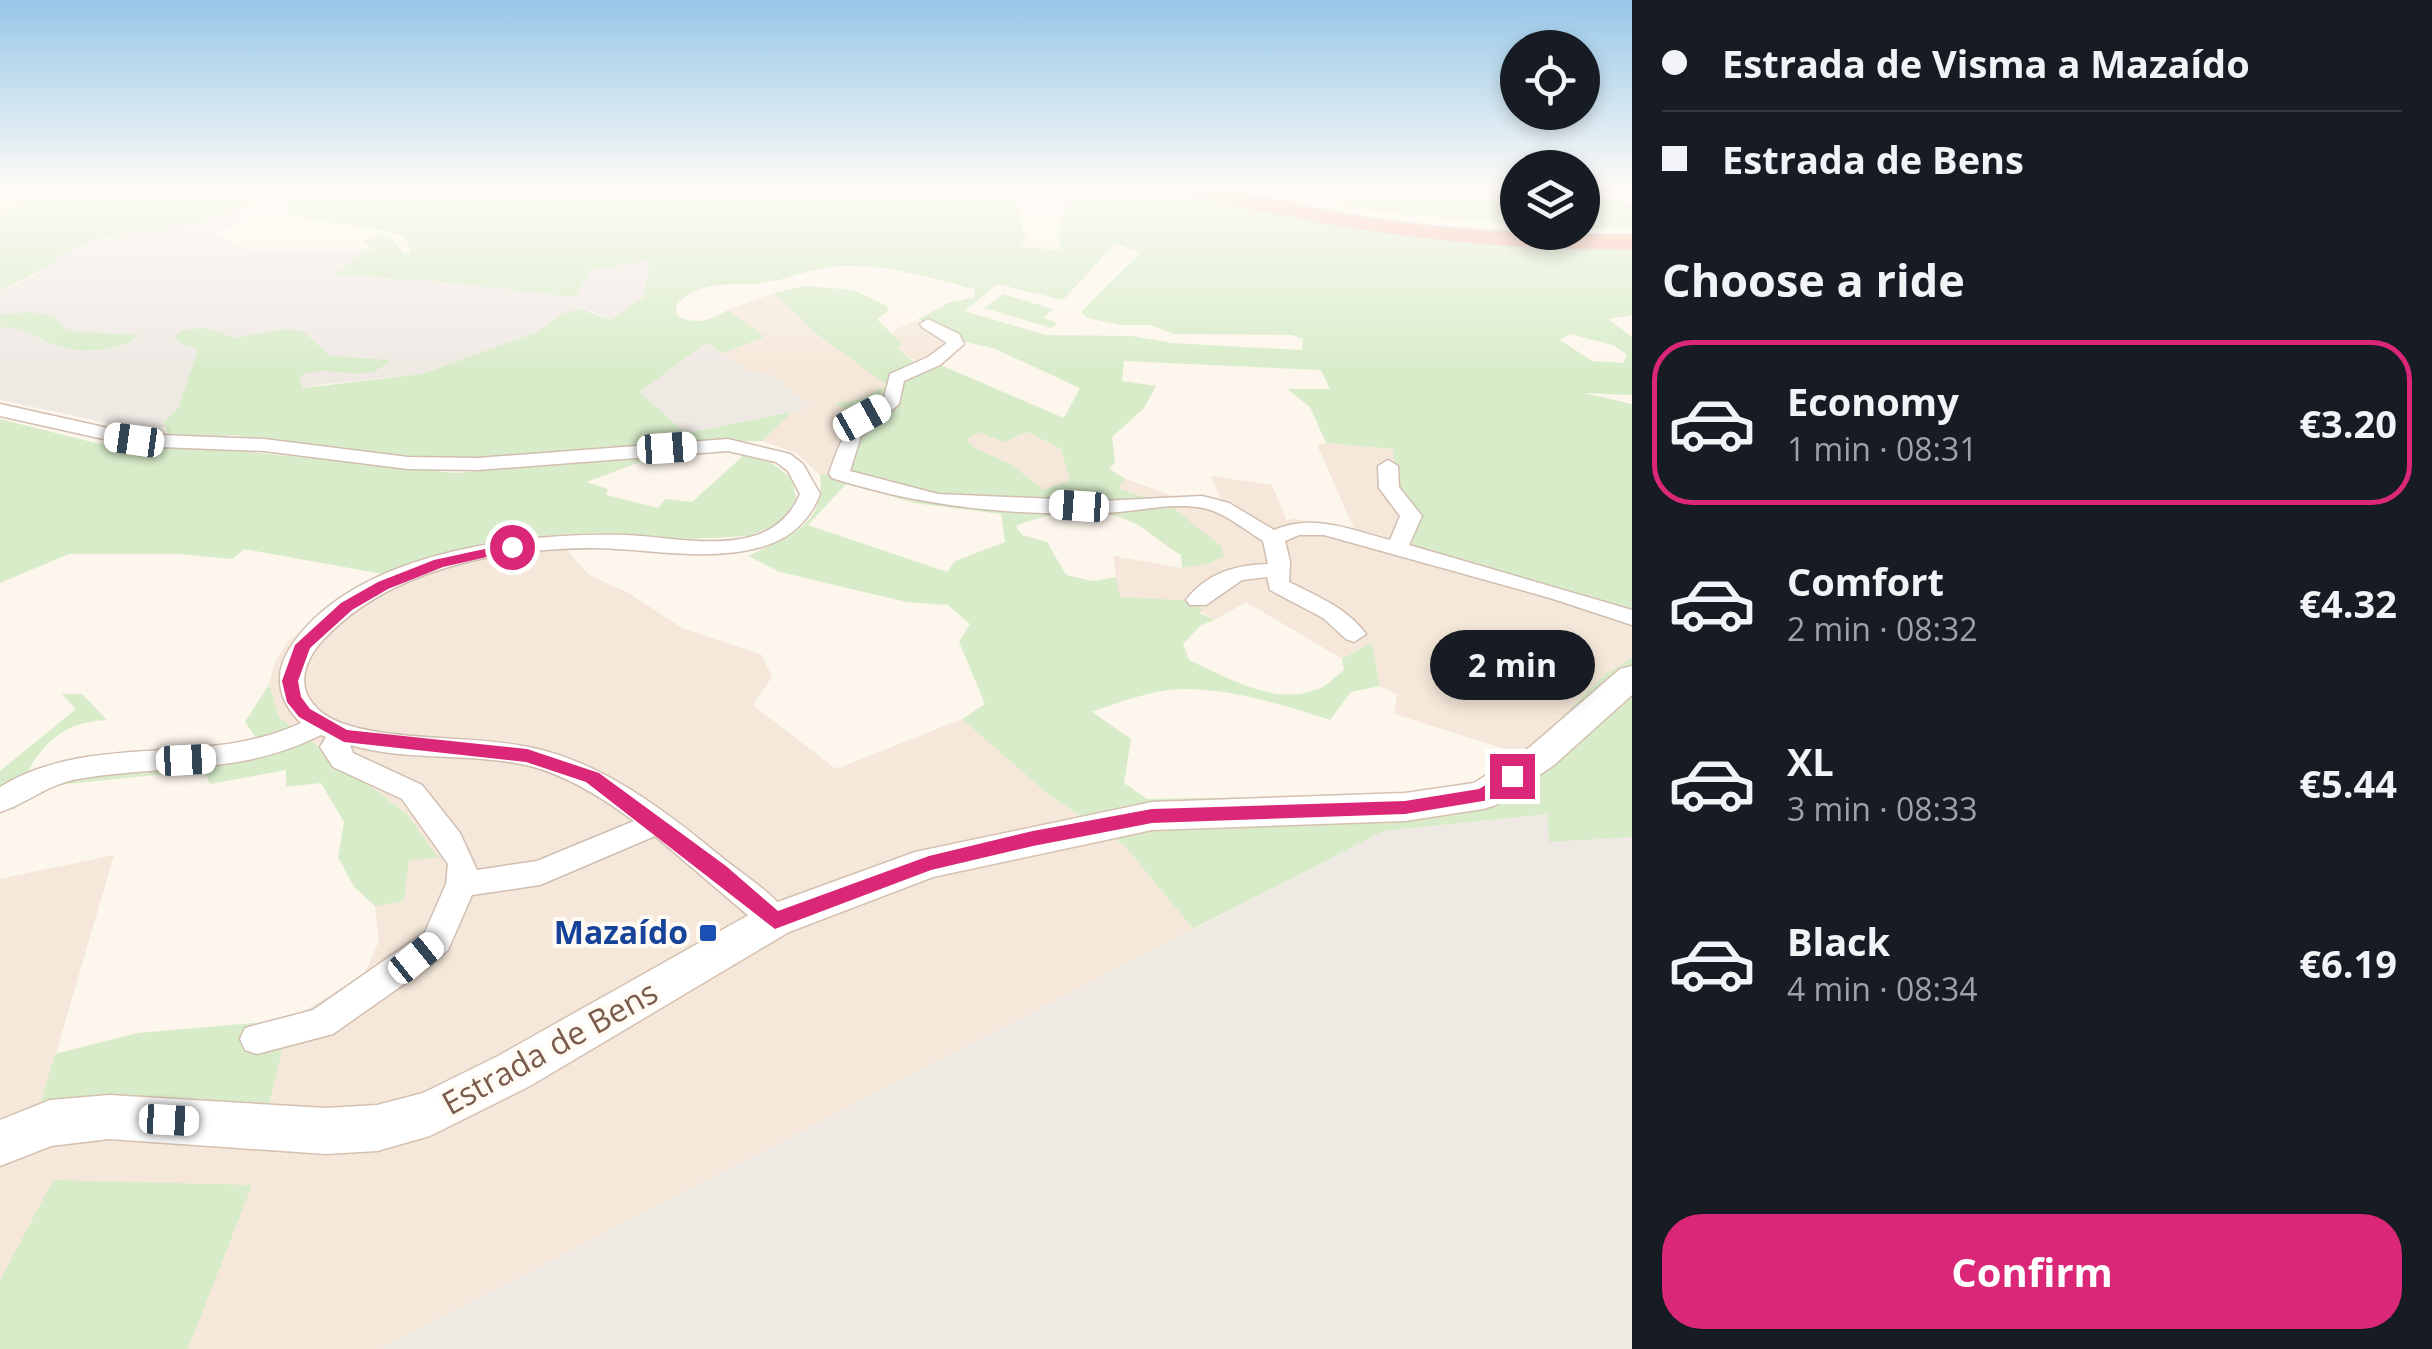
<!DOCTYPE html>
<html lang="en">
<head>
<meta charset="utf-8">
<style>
  body { margin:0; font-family:"Open Sans",sans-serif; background:#242831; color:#f1f3f6; height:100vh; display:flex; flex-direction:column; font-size:38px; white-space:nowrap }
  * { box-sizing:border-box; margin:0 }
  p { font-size:32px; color:#9ea1a6 }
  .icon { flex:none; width:55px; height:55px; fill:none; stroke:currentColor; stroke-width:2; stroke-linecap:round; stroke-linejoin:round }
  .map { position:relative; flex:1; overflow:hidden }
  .details { display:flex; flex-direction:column; background:#171b24; width:800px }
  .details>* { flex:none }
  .banner { display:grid; align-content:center; height:220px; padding:0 30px; background:#171b24 }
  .buttons { position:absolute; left:1500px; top:30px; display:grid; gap:20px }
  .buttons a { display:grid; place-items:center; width:100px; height:100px; border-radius:50%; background:#171b24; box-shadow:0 5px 15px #0003; font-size:50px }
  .end { position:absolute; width:45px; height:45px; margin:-22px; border:12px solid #db2777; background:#fff; box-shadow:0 0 0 5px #fff }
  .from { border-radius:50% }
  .bubble { position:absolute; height:70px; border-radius:35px; background:#171b24; box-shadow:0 5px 15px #0003; font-size:32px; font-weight:700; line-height:70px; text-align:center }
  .car { position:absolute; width:30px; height:60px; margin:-30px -15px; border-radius:12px; box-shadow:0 0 8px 2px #0007; background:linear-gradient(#fff 24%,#345 0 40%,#fff 0 76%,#345 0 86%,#fff 0) }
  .banner b { display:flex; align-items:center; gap:35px; height:95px; font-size:38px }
  .banner b+b { border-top:2px solid #363941 }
  .banner i { width:25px; height:25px; background:#f1f3f6 }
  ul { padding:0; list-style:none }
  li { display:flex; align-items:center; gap:30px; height:165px; margin:0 20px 15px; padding:0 10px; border:5px solid transparent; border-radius:40px }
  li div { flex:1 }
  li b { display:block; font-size:38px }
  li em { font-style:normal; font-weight:700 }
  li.active { border-color:#db2777 }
  li>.icon { width:90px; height:90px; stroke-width:1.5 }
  h2 { padding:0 30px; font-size:45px; line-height:120px }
  .button { display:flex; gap:20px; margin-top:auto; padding:20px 30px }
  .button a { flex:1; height:115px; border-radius:40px; background:#db2777; color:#fff; font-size:40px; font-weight:700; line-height:115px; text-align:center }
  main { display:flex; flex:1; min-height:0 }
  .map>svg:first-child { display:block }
  .residential { fill:#f5e8da }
  .industrial { fill:#efe9e4 }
  .green { fill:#d8ecc9; fill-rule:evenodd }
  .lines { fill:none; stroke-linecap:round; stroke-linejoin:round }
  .street-casing { stroke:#d1beb0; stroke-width:3 }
  .secondary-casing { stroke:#d6c0b0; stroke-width:3 }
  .highway-casing { stroke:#dad1cd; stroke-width:3 }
  .street { fill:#fff; fill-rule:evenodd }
  .secondary { fill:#fff; fill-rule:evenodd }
  .highway { fill:#f7b7a3; fill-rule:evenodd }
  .route { fill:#db2777 }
  .transit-dot { fill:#1a4fb4; stroke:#fffaf3; stroke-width:4 }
  .labels { text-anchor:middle; stroke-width:8; stroke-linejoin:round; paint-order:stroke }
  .near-transit-label { font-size:32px; font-weight:bold; fill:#164399; stroke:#fffaf3; text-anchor:end }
  .near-street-label { font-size:32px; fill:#7a5c4d; stroke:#fffaf3 }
</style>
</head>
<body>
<main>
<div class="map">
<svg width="1632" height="1349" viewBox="0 0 1632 1349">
  <rect width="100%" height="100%" fill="#fdf6ec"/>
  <path class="residential" d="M0 186H142L119 191H48L0 215Z
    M774 293 818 335 888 385 863 399 837 404 857 416 834 472 820 475 796 453 762 441 792 412 810 408 773 375 750 372 722 353 764 337 728 310Z
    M917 320 951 343 921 365 896 347 893 331Z
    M979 432 1003 442 1028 432 1061 449 1071 480 1044 490 1012 465 975 448 965 439Z
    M1326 443 1394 449 1393 477 1632 612V658L1605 674 1524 755 1394 714 1397 695 1380 686 1372 642 1342 659 1246 602 1215 620 1181 600 1119 597 1113 556 1182 568 1205 534 1172 507 1116 487 1126 479 1170 495 1208 501 1221 499 1211 476 1272 485 1287 522 1292 518 1356 533 1317 445Z
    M553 534 589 575 629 593 682 628 762 655 772 677 753 705 836 769 962 719 1049 795 1125 846 1193 929 380 1349H0V879L114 855 42 1101 122 1095 269 1106 289 1020 364 975 379 941 375 906 404 901 409 860 437 857 407 814 279 717 269 684 274 664 287 642 333 604 411 562 509 537Z"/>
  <path class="industrial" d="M236 211 246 217 218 232 236 247 267 251 365 249 337 275 445 282 590 271 650 259V276L644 297 610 320 591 311 564 313 537 332 422 374 317 385 220 406 151 432 0 400V291L34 276 56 261 51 260 80 245Z
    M706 343 750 372 773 375 811 408 686 433 639 392Z
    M1548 814 1632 824V1349H380L1384 831Z"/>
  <path class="green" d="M142 186H178L176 189 230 186 210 190 200 198 207 200 226 196 232 201 249 194 232 186H910L1002 193 1005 186H1019L1013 193 1026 240 1020 247 1061 250 1059 230 1074 186H1165L1303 220 1417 237 1543 248 1632 249V315L1608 319 1632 337V395L1584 393 1632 404V612L1406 545 1393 476 1394 449 1326 443 1310 407 1287 389H1330L1321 370 1124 361 1122 381 1156 386 1144 408 1112 437 1115 462 1109 469 1126 479 1118 488 1172 507 1221 546 1224 556 1209 564 1182 568 1181 555C1164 546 1150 531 1134 523 1099 505 1051 511 1016 526L1022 535 1047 542 1066 575 1093 581 1116 577 1120 597 1181 600 1203 609 1199 613 1215 620 1201 625 1183 644 1189 660C1227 677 1274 707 1318 689 1327 686 1336 676 1344 670L1342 659 1372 642 1380 686 1351 692 1330 720C1284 705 1233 689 1184 689 1154 689 1120 702 1092 712L1131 739 1124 783 1147 799 1399 795 1478 781 1524 755 1605 674 1632 658V837L1549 842 1548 814 1384 831 1193 929 1125 846 1049 795 962 719 985 704 959 642 970 624 948 605 906 602 780 572 748 556C787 537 826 526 820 475L834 472 845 429 856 416 835 403 863 399 887 385 818 335 774 293 806 286 853 290 887 306 888 311 877 319 902 344 897 348 923 369 938 364 1064 418 1080 388 993 348 960 341 931 322 917 320 948 303 975 297 974 289C930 278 876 261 830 267 807 270 785 280 762 283 730 286 700 279 676 305L677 316C696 326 711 320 728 310L765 337 722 353 706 343 639 392 686 433 792 412 762 441 689 442 472 459 417 458 232 435 204 438 168 434 164 422 178 408 198 350 178 342 174 336 183 330 205 328 235 338 284 329 303 331 330 356 390 360C364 389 330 359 299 377L303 388 422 374 537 332 564 313 581 309 610 320 644 297 650 260 590 271 575 297 445 282 335 275 365 249 374 250 362 242 379 234 391 237 404 254 410 252C409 246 409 242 404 237 392 228 313 222 289 214L287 203C261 195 223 216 196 222 149 232 95 232 53 259L57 262 0 291V215L48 191H119ZM1116 243 1140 253 1081 312 1088 318 1121 325H1151L1173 334 1292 335 1303 339 1302 350 1172 343 1132 336 1045 335 965 311 997 284 1063 300ZM1570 334 1613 345 1627 355 1623 363 1592 361 1560 340ZM979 432 1003 442 1028 432 1061 449 1070 480 1044 490 1012 465 975 448 966 439ZM847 483 914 503 1001 514 1005 542 955 561 947 572 808 525Z
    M1242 186H1517V225L1381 212Z
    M1582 187 1632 205V228H1583Z
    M1003 294 1053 309 1044 318 1057 323 1051 328 984 308Z
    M29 312 53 316 64 328 76 332 140 335C119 353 78 354 53 344 33 336 23 326 0 327V315Z
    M0 419 100 444 249 452 456 473 650 458 587 482 608 489 606 495 658 508 665 499 692 502 744 455 770 462 792 478 796 499 779 524 748 536 691 539 602 533 509 537 411 562 388 575 244 549 233 559 179 554H69L0 583Z
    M269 684 279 717 407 814 438 857 409 861 404 901 375 906 354 887 338 857 344 822 321 783 286 787V770L210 784 204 770 38 787 14 810 0 802V771L76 709 62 694H82L107 720C67 722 49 737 28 770L205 755 256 738 245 722Z
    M289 1020 269 1106 122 1095 41 1101 55 1054 138 1033Z
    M53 1180 252 1185 188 1349H0V1281Z"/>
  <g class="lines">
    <defs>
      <path id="street" d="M928 319 959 334 964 344 940 365 904 381 899 404 861 436 850 471 938 494 1102 501 1202 496 1229 503 1274 530C1313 513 1351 530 1390 540L1400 516 1379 488 1378 466 1388 460 1398 466 1399 487 1422 516 1409 545 1632 610V625L1550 598 1324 535H1299L1285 541 1290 561 1289 582C1317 596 1347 608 1366 634L1354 642 1346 639 1323 618 1270 590 1267 577 1242 580 1206 605H1190L1186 600C1207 573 1235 565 1268 564L1263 541C1245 530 1224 512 1203 508 1170 502 1136 512 1104 513 1011 516 919 506 832 478L829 474C842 433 850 423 884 398L890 374 928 357 947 343 922 327 920 324Z
        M0 404 135 434 264 439 408 457 478 458 728 439 790 454 803 464 820 494C809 522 790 539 761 547 708 562 649 549 595 548 500 548 390 568 323 640 308 656 296 681 311 701 325 722 355 728 378 732 428 740 479 737 529 747 603 762 667 812 724 859 745 876 778 896 791 920L786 929 775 933 764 929 655 836 540 885 472 895 448 950 427 968 333 1034 257 1054 245 1050 240 1039 245 1028 313 1010 425 932 446 884 448 864 402 799 333 767 320 747 326 737 321 735C239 776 164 764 78 779 48 784 28 803 0 812V787C90 731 206 768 301 723 278 701 273 674 290 648 353 551 523 532 627 535 667 537 710 547 750 537 774 531 790 517 800 494L788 471 776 462 728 451 478 470 408 469 264 451 135 446 0 416ZM350 745C409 762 471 752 530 766 568 776 603 798 634 821L537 861 477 870 460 833 422 785 353 753Z"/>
      <path id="secondary" d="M1632 666V695L1554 765 1496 805 1483 809 1405 821 1152 830 933 877 789 932 530 1086 430 1136 377 1151 326 1154 109 1139 51 1146 0 1166V1120L50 1100 109 1095 326 1108 377 1105 423 1093 498 1056 761 908 915 852 1152 802 1405 793 1474 783 1530 747 1620 669Z"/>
      <path id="highway" d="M1177 186C1236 186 1292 205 1350 215 1443 231 1537 235 1632 235V249C1478 250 1329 230 1180 191Z"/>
    </defs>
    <use href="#street" class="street-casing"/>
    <use href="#secondary" class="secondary-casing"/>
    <use href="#highway" class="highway-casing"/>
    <use href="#street" class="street"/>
    <use href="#secondary" class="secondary"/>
    <use href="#highway" class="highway"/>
  </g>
  <linearGradient id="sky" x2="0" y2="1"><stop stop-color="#97c7e8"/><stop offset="0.5" stop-color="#fefbf6"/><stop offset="1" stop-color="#fefbf6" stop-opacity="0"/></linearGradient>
  <rect width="1632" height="375" fill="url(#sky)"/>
  <path class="route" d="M512 543 520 547 518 550 443 567 388 589 352 610 310 648 298 681 301 697 310 709 347 730 527 749 599 773 726 866 778 911 929 856 1033 831 1152 809 1405 801 1479 789 1512 769 1521 776 1489 800 1405 814 1152 823 1033 846 931 870 775 929 586 782 526 762 344 742 299 717 287 702 282 681 295 645 341 603 378 582 434 560Z"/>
  <rect class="transit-dot" x="698" y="923" width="20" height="20" rx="5"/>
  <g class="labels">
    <g class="near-transit-label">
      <text x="688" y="944">Mazaído</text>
    </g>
    <g class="near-street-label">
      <text transform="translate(550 1048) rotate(-29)" y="11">Estrada de Bens</text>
    </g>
  </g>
</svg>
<div class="buttons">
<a><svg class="icon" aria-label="locate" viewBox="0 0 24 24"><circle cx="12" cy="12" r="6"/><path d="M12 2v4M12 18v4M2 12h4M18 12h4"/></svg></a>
<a><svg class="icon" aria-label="layers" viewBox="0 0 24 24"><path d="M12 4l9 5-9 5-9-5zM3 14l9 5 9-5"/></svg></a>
</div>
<i class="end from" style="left:512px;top:547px"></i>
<i class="end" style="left:1512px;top:776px"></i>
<div class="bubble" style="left:1430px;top:630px;width:165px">2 min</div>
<i class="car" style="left:862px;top:418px;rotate:61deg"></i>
<i class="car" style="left:134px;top:440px;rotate:278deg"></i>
<i class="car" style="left:667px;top:448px;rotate:86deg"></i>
<i class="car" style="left:1079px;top:506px;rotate:274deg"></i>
<i class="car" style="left:186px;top:760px;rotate:87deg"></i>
<i class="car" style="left:416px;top:958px;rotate:51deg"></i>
<i class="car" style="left:169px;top:1120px;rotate:93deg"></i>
</div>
<section class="details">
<div class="banner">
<b><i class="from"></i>Estrada de Visma a Mazaído</b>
<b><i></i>Estrada de Bens</b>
</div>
<h2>Choose a ride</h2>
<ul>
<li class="active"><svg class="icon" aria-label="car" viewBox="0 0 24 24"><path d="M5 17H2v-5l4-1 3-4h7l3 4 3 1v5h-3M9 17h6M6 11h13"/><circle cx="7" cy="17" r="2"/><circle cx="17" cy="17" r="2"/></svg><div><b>Economy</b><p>1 min · 08:31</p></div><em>€3.20</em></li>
<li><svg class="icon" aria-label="car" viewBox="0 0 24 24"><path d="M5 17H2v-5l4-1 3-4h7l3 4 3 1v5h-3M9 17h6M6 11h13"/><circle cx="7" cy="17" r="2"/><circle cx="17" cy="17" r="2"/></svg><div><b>Comfort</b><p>2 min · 08:32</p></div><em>€4.32</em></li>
<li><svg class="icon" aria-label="car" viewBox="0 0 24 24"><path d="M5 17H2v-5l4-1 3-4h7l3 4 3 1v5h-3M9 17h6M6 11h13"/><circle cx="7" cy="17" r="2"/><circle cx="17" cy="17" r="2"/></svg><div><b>XL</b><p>3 min · 08:33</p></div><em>€5.44</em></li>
<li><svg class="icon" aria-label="car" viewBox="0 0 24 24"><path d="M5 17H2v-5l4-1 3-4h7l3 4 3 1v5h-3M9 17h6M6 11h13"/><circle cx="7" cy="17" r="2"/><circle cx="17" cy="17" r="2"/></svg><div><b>Black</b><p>4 min · 08:34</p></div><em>€6.19</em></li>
</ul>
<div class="button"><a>Confirm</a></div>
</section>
</main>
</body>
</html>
